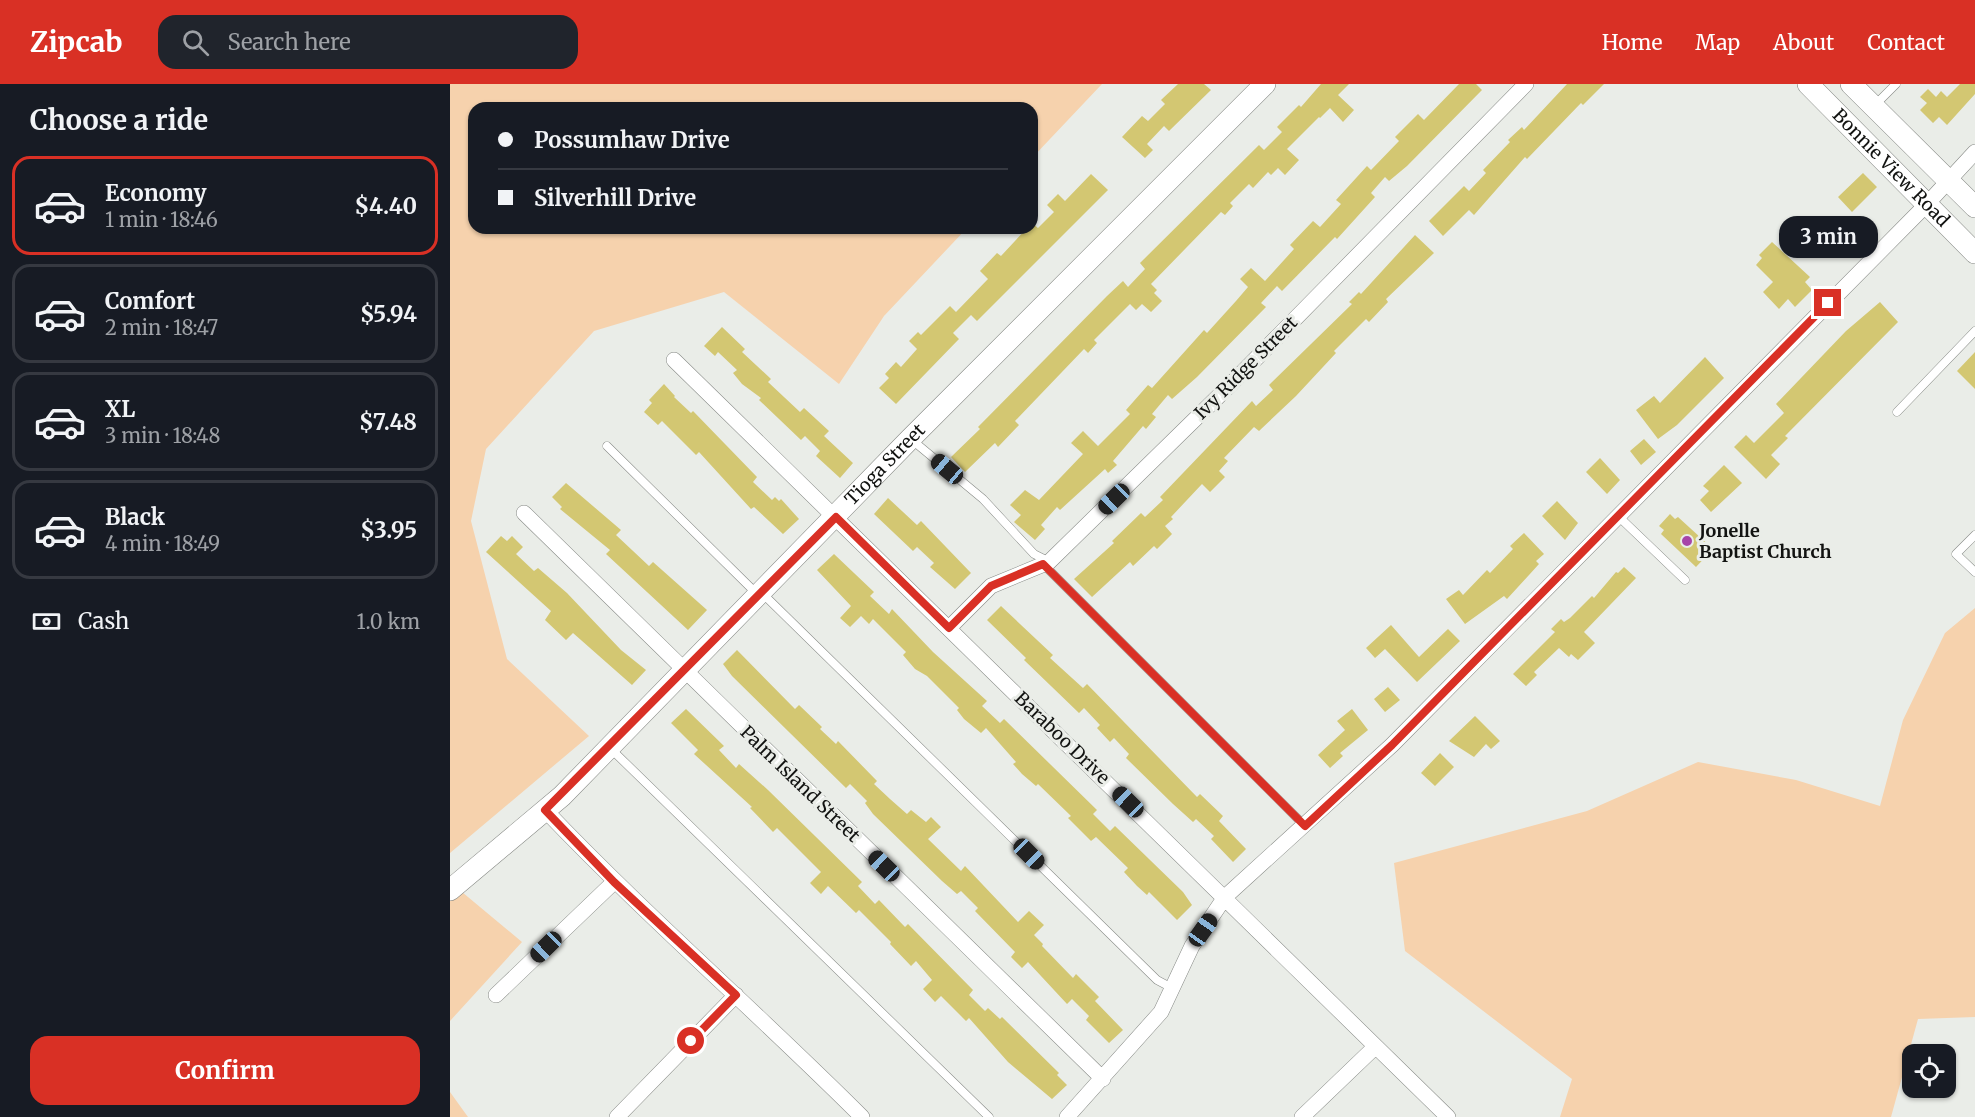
<!DOCTYPE html>
<html lang="en">
<head>
<meta charset="utf-8">
<style>
  body { margin:0; font-family:Merriweather,serif; background:#20242c; color:#f1f3f6; height:100vh; display:flex; flex-direction:column; font-size:22px; white-space:nowrap }
  * { box-sizing:border-box; margin:0 }
  p { font-size:20px; color:#9ea1a6 }
  .icon { flex:none; width:33px; height:33px; fill:none; stroke:currentColor; stroke-width:2; stroke-linecap:round; stroke-linejoin:round }
  .map { position:relative; flex:1; overflow:hidden }
  .panel { display:flex; flex-direction:column; background:#171b24; width:450px }
  .panel>* { flex:none }
  .guide { position:absolute; left:18px; top:18px; width:570px; height:132px; border-radius:18px; box-shadow:0 2px 4px #0004; display:grid; align-content:center; height:132px; padding:0 30px; background:#171b24 }
  .buttons { position:absolute; left:1452px; top:960px; display:grid; gap:12px }
  .buttons a { display:grid; place-items:center; width:54px; height:54px; border-radius:12px; background:#171b24; box-shadow:0 2px 4px #0004; font-size:30px }
  .end { position:absolute; width:27px; height:27px; margin:-14px; border:8px solid #d93025; background:#fff; box-shadow:0 0 0 3px #fff }
  .from { border-radius:50% }
  .bubble { position:absolute; height:42px; border-radius:18px; background:#171b24; box-shadow:0 2px 4px #0004; font-size:20px; font-weight:700; line-height:42px; text-align:center }
  .car { position:absolute; width:18px; height:36px; margin:-18px -9px; border-radius:8px; box-shadow:0 0 4px 2px #0007; background:linear-gradient(#222 24%,#8ab4d8 0 40%,#222 0 76%,#8ab4d8 0 86%,#222 0) }
  .guide b { display:flex; align-items:center; gap:21px; height:57px; font-size:22px }
  .guide b+b { border-top:2px solid #363941 }
  .guide i { width:15px; height:15px; background:#f1f3f6 }
  ul { padding:0; list-style:none }
  li { display:flex; align-items:center; gap:18px; height:99px; margin:0 12px 9px; padding:0 18px; border:3px solid #363941; border-radius:18px }
  li div { flex:1 }
  li b { display:block; font-size:22px }
  li em { font-style:normal; font-weight:700 }
  li.on { border-color:#d93025 }
  li>.icon { width:54px; height:54px; stroke-width:1.5 }
  h2 { padding:0 30px; font-size:27px; line-height:72px }
  .pay { display:flex; align-items:center; gap:15px; height:66px; padding:0 30px; font-size:22px }
  .pay p { margin-inline-start:auto }
  .button { display:flex; gap:12px; margin-top:auto; padding:12px 30px }
  .button a { flex:1; height:69px; border-radius:18px; background:#d93025; color:#fff; font-size:24px; font-weight:700; line-height:69px; text-align:center }
  header { display:flex; align-items:center; gap:36px; box-sizing:border-box; height:84px; padding:0 30px; background:#d93025; color:#fff }
  header strong { font-size:28px }
  nav { display:flex; gap:33px; margin-inline-start:auto; font-size:21px }
  .search { width:420px; height:54px; background:#20242c; display:flex; align-items:center; gap:15px; box-sizing:border-box; padding:0 21px; border-radius:18px; color:#9ea1a6; font-size:22px }
  main { display:flex; flex:1; min-height:0 }
  .map>svg:first-child { display:block }
  .green { fill:#f6d2ad }
  .building { fill:#d3c772 }
  .lines { fill:none; stroke-linecap:round; stroke-linejoin:round }
  .lane-casing { stroke:#868985; stroke-width:9 }
  .street-casing { stroke:#868985; stroke-width:16 }
  .secondary-casing { stroke:#868985; stroke-width:22 }
  .lane { stroke:#fff; stroke-width:8 }
  .street { stroke:#fff; stroke-width:15 }
  .secondary { stroke:#fff; stroke-width:21 }
  .route { stroke:#d93025; stroke-width:8 }
  .poi-dot { fill:#a744a9; stroke:#eaede8; stroke-width:2 }
  .labels { text-anchor:middle; stroke-width:6; stroke-linejoin:round; paint-order:stroke }
  .street-label { font-size:18px; fill:#121311; stroke:#eaede8 }
  .poi-label { font-size:18px; font-weight:bold; fill:#121311; stroke:#eaede8; text-anchor:start }
</style>
</head>
<body>
<header>
<strong>Zipcab</strong>
<div class="search"><svg class="icon" aria-label="search" viewBox="0 0 24 24"><circle cx="10" cy="10" r="6"/><path d="M15 15l6 6"/></svg>Search here</div>
<nav><a>Home</a><a>Map</a><a>About</a><a>Contact</a></nav>
</header>
<main>
<section class="panel">
<h2>Choose a ride</h2>
<ul>
<li class="on"><svg class="icon" aria-label="car" viewBox="0 0 24 24"><path d="M5 17H2v-5l4-1 3-4h7l3 4 3 1v5h-3M9 17h6M6 11h13"/><circle cx="7" cy="17" r="2"/><circle cx="17" cy="17" r="2"/></svg><div><b>Economy</b><p>1 min · 18:46</p></div><em>$4.40</em></li>
<li><svg class="icon" aria-label="car" viewBox="0 0 24 24"><path d="M5 17H2v-5l4-1 3-4h7l3 4 3 1v5h-3M9 17h6M6 11h13"/><circle cx="7" cy="17" r="2"/><circle cx="17" cy="17" r="2"/></svg><div><b>Comfort</b><p>2 min · 18:47</p></div><em>$5.94</em></li>
<li><svg class="icon" aria-label="car" viewBox="0 0 24 24"><path d="M5 17H2v-5l4-1 3-4h7l3 4 3 1v5h-3M9 17h6M6 11h13"/><circle cx="7" cy="17" r="2"/><circle cx="17" cy="17" r="2"/></svg><div><b>XL</b><p>3 min · 18:48</p></div><em>$7.48</em></li>
<li><svg class="icon" aria-label="car" viewBox="0 0 24 24"><path d="M5 17H2v-5l4-1 3-4h7l3 4 3 1v5h-3M9 17h6M6 11h13"/><circle cx="7" cy="17" r="2"/><circle cx="17" cy="17" r="2"/></svg><div><b>Black</b><p>4 min · 18:49</p></div><em>$3.95</em></li>
</ul>
<div class="pay"><svg class="icon" aria-label="cash" viewBox="0 0 24 24"><path d="M3 7h18v10H3z"/><circle cx="12" cy="12" r="2"/></svg>Cash<p>1.0 km</p></div>
<div class="button"><a>Confirm</a></div>
</section>
<div class="map">
<svg width="1525" height="1033" viewBox="0 0 1525 1033">
  <rect width="100%" height="100%" fill="#eaede8"/>
  <path class="green" d="M0 0H652L582 74V24H24V144H517L434 232 389 300 274 208 144 247 36 365 21 437 57 575 139 652 0 769Z
    M1525 524V933L1468 935 1441 1033H1110L1122 995 955 867 944 779 1137 727 1248 678 1346 696 1430 722 1453 636 1495 549Z
    M0 798 72 858 0 937Z
    M0 1008 18 1033H0Z"/>
  <path class="building" d="M728 0H754L761 6 719 47 714 42 697 60 703 66 695 74 672 53 692 32 698 37 715 20 711 16Z
    M871 0H899L888 11 904 26 893 38 880 24 870 34 869 33 837 65 849 76 835 91 828 84 821 91 818 88 803 104 799 100 780 119 783 122 775 131 771 128 701 200 707 206 704 209 712 217 701 228 692 220 686 226 680 220 644 256 647 259 638 269 634 265 565 337 569 341 548 363 545 359 515 388 501 373 530 345 528 343 657 212 673 197 678 203 695 185 690 179 809 61 814 66 832 48 827 43 849 21 851 23Z
    M1009 0H1026L1032 6 957 82 939 97 935 93 921 109 925 113 887 155 885 153 832 207 827 202 811 219 816 223 747 293 722 315 718 311 702 330 706 333 696 345 693 342 663 377 667 381 658 389 655 385 610 426 607 423 591 441 595 445 585 456 564 438 571 431 560 421 575 406 589 416 633 370 621 359 633 347 648 362 680 330 676 326 698 301 702 304 754 246 757 249 786 217 798 203 790 195 801 184 815 197 844 165 840 161 863 137 870 143 891 120 886 116 917 82 921 86 949 57 945 53 968 30 974 36Z
    M1117 0H1154L1133 21 1131 19 1077 75 1075 73 1024 131 1019 126 993 152 979 137 1014 102 1019 107 1036 89 1033 86 1060 58 1058 56 1072 43 1074 46Z
    M1510 0H1525V10L1497 41 1489 33 1483 39 1470 26 1477 19 1470 13 1478 5 1486 13 1491 7 1497 13Z
    M1413 89 1427 103 1402 128 1388 113Z
    M641 90 658 106 527 237 521 231 503 249 509 255 446 320 429 304 439 294 435 290 446 278 451 283 467 265 459 257 468 248 471 251 500 222 506 228 538 195 530 187 547 169 551 172 577 144H582V139L588 144 604 128 597 121 608 110 615 117Z
    M965 151 984 169 936 215 938 218 919 238 916 235 884 267 886 269 846 312 809 347 804 343 774 374 778 377 769 387 775 393 760 408 752 400 721 433 723 435 715 442 722 450 707 465 704 462 683 482 680 478 642 513 624 495 664 459 662 457 691 429 695 433 713 416 710 413 802 317 806 322 823 306 819 301 902 220 899 218 909 208 911 210Z
    M1322 158 1360 193 1355 198 1362 206 1345 223 1338 215 1329 225 1313 208 1323 198 1306 181 1312 174 1309 171Z
    M1430 218 1448 238 1335 352 1338 354 1321 371 1330 380 1316 395 1284 363 1296 351 1304 359 1334 329 1326 320 1396 247Z
    M272 243 295 265 292 268 321 295 318 298 350 328 354 324 379 347 374 352 403 379 390 394 366 372 370 367 355 352 351 356 309 316 311 314 292 300 283 289 287 286 268 268 265 272 254 262Z
    M1525 268V305L1507 287Z
    M1255 273 1274 294 1227 341 1208 355 1186 326 1204 312 1210 319Z
    M214 300 225 312 224 313 241 329 243 327 307 393 303 398 322 416 325 413 329 417 331 415 349 435 333 450 304 423 301 425 249 368 246 371 212 337 208 341 194 328 202 319 199 316Z
    M1194 355 1206 368 1191 381 1180 367Z
    M1150 374 1170 396 1157 410 1136 388Z
    M1274 381 1292 399 1261 428 1250 416 1259 407 1253 402Z
    M116 399 171 446 166 451 199 482 203 478 257 526 238 546 156 470 160 466 110 425 112 423 102 413Z
    M438 414 467 441 471 437 521 489 505 505 480 483 484 479 467 463 463 467 424 430Z
    M1107 417 1128 439 1115 456 1092 432Z
    M1220 430 1225 435 1228 433 1263 465 1246 483 1211 450 1214 446 1209 442Z
    M1074 449 1094 470 1086 477 1089 480 1057 515 1054 512 1015 540 996 515 1009 506 1013 511 1037 486 1040 489 1063 465 1060 462Z
    M51 452 57 457 62 452 73 463 66 470 84 487 88 484 117 509 171 566 196 586 182 601 123 549 116 556 95 536 101 527 36 468Z
    M384 470 424 508 420 512 439 530 442 525 483 568 537 617 532 622 550 639 554 635 647 726 643 730 660 747 665 742 733 808 742 821 727 836 699 808 697 811 687 802 674 788 678 784 646 753 641 757 618 734 621 732 588 700 586 702 572 690 563 680 566 678 536 644 531 649 514 635 507 626 509 624 477 592 465 585 453 571 456 568 423 535 419 540 411 532 400 543 390 534 401 522 367 486Z
    M1174 483 1186 494 1134 548 1145 559 1128 576 1121 570 1119 573 1109 564 1084 588 1087 591 1076 602 1063 590 1105 548 1101 545 1111 535 1114 538 1120 534 1142 512 1144 514 1166 488 1168 489Z
    M551 522 603 571 600 574 633 604 637 600 747 713 750 710 773 732 769 737 796 765 783 778 761 755 764 752 746 735 743 738 723 720 676 674 679 670 664 654 660 658 647 644 650 641 634 624 629 629 574 576 576 574 537 536Z
    M941 541 969 573 998 545 1010 557 967 598 935 565 925 574 916 564Z
    M287 566 345 625 349 621 372 643 370 645 386 660 388 657 427 697 424 700 440 715 457 730 461 726 476 738 481 733 491 743 478 755 511 787 515 782 568 838 579 827 594 841 584 851 593 860 592 862 623 894 626 890 649 913 645 917 673 946 659 959 636 936 639 932 622 915 617 920 578 878 572 884 561 873 565 868 525 827 528 824 511 807 507 810 492 797 423 730 415 719 417 717 400 700 396 704 282 592 273 580Z
    M938 603 950 616 935 628 924 615Z
    M236 625 274 662 269 666 286 684 289 680 318 706 412 798 408 802 425 820 429 816 455 843 458 840 523 906 519 911 535 927 538 924 550 935 552 933 609 989 607 991 617 1001 602 1015 558 978 519 934 516 937 491 912 485 918 473 905 482 896 466 877 461 882 440 860 441 858 409 826 406 829 378 802 371 810 360 799 371 788 327 744 323 748 300 724 302 723 244 670 248 666 221 639Z
    M902 625 918 646 890 669 893 672 880 684 868 671 895 646 887 637Z
    M1025 632 1050 657 1041 665 1036 660 1024 673 999 657Z
    M990 669 1004 683 985 702 971 689Z"/>
  <g class="lines">
    <defs>
      <path id="lane" d="M1425 21 1446 0
        M1447 328 1525 247
        M462 356 533 415 584 470 598 477
        M157 362 307 510
        M1167 431 1235 496
        M1525 451 1506 470 1525 488
        M593 480 855 742
        M312 509 707 896 722 904
        M160 664 539 1033"/>
      <path id="street" d="M224 276 998 1033
        M74 429 653 995
        M499 544 541 502 599 478 779 302 1076 0
        M95 726C197 833 308 929 412 1033
        M46 911 164 798
        M167 1033 286 911
        M617 1033 711 928 742 862 775 813 942 661 1477 120 1525 68
        M852 1033 925 963"/>
      <g id="secondary">
        <path id="s1" d="M1358 0 1525 169"/>
        <path d="M1401 0 1525 123"/>
        <path id="s2" d="M0 806 112 712 460 355 815 0"/>
      </g>
    </defs>
    <use href="#lane" class="lane-casing"/>
    <use href="#street" class="street-casing"/>
    <use href="#secondary" class="secondary-casing"/>
    <use href="#lane" class="lane"/>
    <use href="#street" class="street"/>
    <use href="#secondary" class="secondary"/>
  </g>
  <g class="lines">
    <path class="route" d="M241 957 286 911 164 798 95 726 386 433 499 544 541 502 593 480 855 742 942 661 1378 219"/>
  </g>
  <circle class="poi-dot" cx="1237" cy="457" r="6"/>
  <g class="labels">
    <g class="street-label">
      <text dy="6" stroke="none"><textPath href="#s1" startOffset="118">Bonnie View Road</textPath></text>
      <text transform="translate(796 284) rotate(-45)" y="6">Ivy Ridge Street</text>
      <text dy="6" stroke="none"><textPath href="#s2" startOffset="609">Tioga Street</textPath></text>
      <text transform="translate(612 654) rotate(44)" y="6">Baraboo Drive</text>
      <text transform="translate(350 700) rotate(44)" y="6">Palm Island Street</text>
    </g>
    <g class="poi-label">
      <text x="1249" y="453">Jonelle<tspan x="1249" dy="21">Baptist Church</tspan></text>
    </g>
  </g>
</svg>
<div class="buttons">
<a><svg class="icon" aria-label="locate" viewBox="0 0 24 24"><circle cx="12" cy="12" r="6"/><path d="M12 2v4M12 18v4M2 12h4M18 12h4"/></svg></a>
</div>
<i class="end from" style="left:241px;top:957px"></i>
<i class="end" style="left:1378px;top:219px"></i>
<div class="bubble" style="left:1329px;top:132px;width:99px">3 min</div>
<i class="car" style="left:497px;top:385px;rotate:310deg"></i>
<i class="car" style="left:664px;top:415px;rotate:226deg"></i>
<i class="car" style="left:678px;top:718px;rotate:314deg"></i>
<i class="car" style="left:579px;top:770px;rotate:135deg"></i>
<i class="car" style="left:434px;top:782px;rotate:314deg"></i>
<i class="car" style="left:753px;top:846px;rotate:35deg"></i>
<i class="car" style="left:96px;top:863px;rotate:226deg"></i>
<div class="guide">
<b><i class="from"></i>Possumhaw Drive</b>
<b><i></i>Silverhill Drive</b>
</div>
</div>
</main>
</body>
</html>
